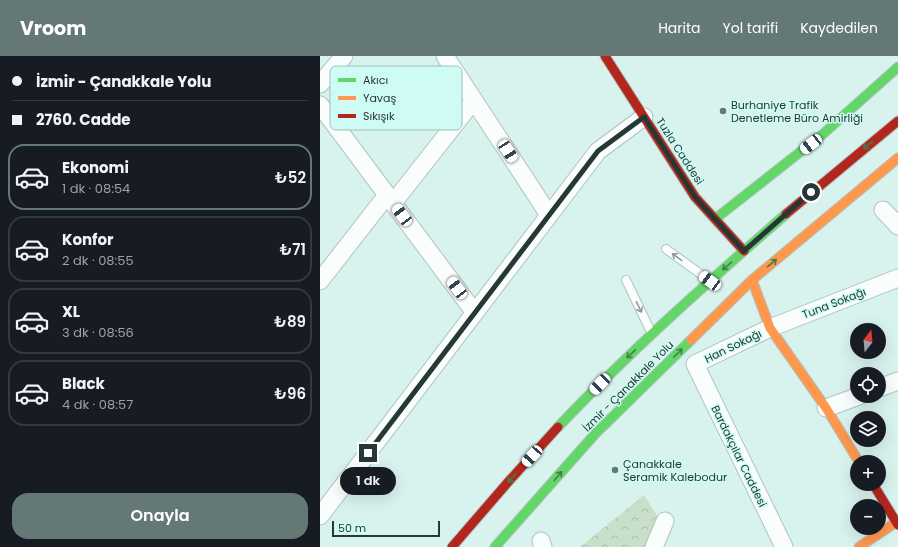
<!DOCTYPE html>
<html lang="tr">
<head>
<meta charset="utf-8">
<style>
  body { margin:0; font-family:Poppins,sans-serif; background:#242831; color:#f1f3f6; height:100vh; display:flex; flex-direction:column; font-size:15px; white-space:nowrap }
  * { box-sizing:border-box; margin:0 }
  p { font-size:13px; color:#9ea1a6 }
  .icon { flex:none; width:22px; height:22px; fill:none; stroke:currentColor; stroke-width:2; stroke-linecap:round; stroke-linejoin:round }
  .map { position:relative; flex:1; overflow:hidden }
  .side { display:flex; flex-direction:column; background:#171b24; width:320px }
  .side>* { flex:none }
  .banner { display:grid; align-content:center; height:88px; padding:0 12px; background:#171b24 }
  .needle { width:26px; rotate:16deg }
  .fabs { position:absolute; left:530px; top:267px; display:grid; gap:8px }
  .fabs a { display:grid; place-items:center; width:36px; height:36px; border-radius:50%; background:#171b24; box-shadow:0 4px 16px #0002; font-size:20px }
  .scale { position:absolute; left:12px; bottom:10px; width:108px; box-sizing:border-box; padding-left:4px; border:2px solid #263835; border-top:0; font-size:11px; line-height:14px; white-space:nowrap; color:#263835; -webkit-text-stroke:3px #cefcf4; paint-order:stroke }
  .end { position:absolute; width:18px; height:18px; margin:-9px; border:5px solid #263835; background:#fff; box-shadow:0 0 0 2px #fff }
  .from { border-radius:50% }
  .bubble { position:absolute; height:28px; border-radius:14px; background:#171b24; box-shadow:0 4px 16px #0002; font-size:13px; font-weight:600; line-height:28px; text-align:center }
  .car { position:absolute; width:12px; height:24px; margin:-12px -6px; border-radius:5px; box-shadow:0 0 3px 1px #0007; background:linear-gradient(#fff 24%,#345 0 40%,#fff 0 76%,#345 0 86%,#fff 0) }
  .banner b { display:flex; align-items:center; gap:14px; height:38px; font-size:15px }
  .banner b+b { border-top:1px solid #363941 }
  .banner i { width:10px; height:10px; background:#f1f3f6 }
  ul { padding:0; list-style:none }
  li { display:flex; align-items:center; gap:12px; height:66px; margin:0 8px 6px; padding:0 4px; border:2px solid #363941; border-radius:16px }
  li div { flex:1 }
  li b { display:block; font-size:15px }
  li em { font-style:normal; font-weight:600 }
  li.current { border-color:#647975 }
  li>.icon { width:36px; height:36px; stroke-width:1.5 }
  .cta { display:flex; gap:8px; margin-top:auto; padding:8px 12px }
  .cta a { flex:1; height:46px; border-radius:16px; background:#647975; color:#fff; font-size:16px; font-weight:600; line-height:46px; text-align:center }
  header { display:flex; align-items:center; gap:24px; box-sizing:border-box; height:56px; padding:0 20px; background:#647975; color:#fff }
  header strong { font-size:19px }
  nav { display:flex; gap:22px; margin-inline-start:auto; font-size:14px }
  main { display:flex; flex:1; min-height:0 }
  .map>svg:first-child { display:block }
  .park { fill:url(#park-crowns) }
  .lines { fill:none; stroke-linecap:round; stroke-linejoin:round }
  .lane-casing { stroke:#b0c4c1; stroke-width:10 }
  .street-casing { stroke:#b0c4c1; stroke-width:19 }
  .fast-casing { stroke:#b0c4c1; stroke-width:11 }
  .slow-casing { stroke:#b0c4c1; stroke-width:11 }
  .jam-casing { stroke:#b0c4c1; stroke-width:11 }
  .lane { stroke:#f9fdfc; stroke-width:8 }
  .street { stroke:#f9fdfc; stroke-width:17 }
  .fast { stroke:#63d668; stroke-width:9 }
  .slow { stroke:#ff974d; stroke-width:9 }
  .jam { stroke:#b3261e; stroke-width:9 }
  .oneway { stroke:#417f4c }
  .oneway2 { stroke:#909a98 }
  .route { stroke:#263835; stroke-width:5 }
  .poi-dot { fill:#647975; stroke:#cefcf4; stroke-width:1.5 }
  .labels { text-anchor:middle; stroke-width:3; stroke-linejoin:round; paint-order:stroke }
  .poi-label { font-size:11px; fill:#263835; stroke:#cefcf4; text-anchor:start }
  .street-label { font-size:11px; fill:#263835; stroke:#cefcf4 }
  .key { fill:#cefcf4; stroke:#9cc1bb; stroke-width:1 }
  .key-label { font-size:11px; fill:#263835 }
</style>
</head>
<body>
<header>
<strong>Vroom</strong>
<nav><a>Harita</a><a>Yol tarifi</a><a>Kaydedilen</a></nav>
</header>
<main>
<section class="side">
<div class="banner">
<b><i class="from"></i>İzmir - Çanakkale Yolu</b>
<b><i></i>2760. Cadde</b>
</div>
<ul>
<li class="current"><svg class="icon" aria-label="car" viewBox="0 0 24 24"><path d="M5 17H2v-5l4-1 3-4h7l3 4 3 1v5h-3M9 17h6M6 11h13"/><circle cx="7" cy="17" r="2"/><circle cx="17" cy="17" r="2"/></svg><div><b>Ekonomi</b><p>1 dk · 08:54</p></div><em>₺52</em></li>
<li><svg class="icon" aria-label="car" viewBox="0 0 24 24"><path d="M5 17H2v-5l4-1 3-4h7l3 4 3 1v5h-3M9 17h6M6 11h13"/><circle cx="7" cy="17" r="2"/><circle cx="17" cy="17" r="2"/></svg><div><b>Konfor</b><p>2 dk · 08:55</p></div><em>₺71</em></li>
<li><svg class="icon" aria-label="car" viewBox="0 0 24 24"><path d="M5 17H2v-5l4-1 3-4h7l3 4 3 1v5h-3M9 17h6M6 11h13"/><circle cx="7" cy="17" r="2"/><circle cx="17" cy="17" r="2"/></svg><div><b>XL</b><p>3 dk · 08:56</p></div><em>₺89</em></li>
<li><svg class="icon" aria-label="car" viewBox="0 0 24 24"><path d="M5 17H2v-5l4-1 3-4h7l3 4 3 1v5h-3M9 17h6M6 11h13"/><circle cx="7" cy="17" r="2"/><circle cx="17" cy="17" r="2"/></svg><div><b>Black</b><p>4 dk · 08:57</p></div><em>₺96</em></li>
</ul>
<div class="cta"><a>Onayla</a></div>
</section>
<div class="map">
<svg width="578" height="491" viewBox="0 0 578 491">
  <defs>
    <pattern id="park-crowns" width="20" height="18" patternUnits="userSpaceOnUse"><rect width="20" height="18" fill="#c8dfca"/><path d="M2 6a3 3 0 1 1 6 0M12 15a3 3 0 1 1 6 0" fill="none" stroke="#acc0ae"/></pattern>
  </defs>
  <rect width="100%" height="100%" fill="#d8f2ed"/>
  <path class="park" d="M324 439 338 461 325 491H260Z"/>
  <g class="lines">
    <defs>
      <path id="lane" d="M346 193 389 224
        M306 224 331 276"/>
      <path id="street" d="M125 0 229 159
        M0 28 24 0
        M0 49 155 257
        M73 147 154 44
        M563 154 578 170
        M0 225 67 139
        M559 332 578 325
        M506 352 539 340
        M0 460 278 95 324 61
        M221 485 223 491
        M334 491 345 465
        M464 491 375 308 450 272 578 222"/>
      <path id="fast" d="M395 163 503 78 578 11
        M238 371C310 295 387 227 466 158
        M175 491 275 378 371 284"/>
      <path id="slow" d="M432 224 450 272 506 352 539 406
        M371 284 432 224 578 102
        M539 491 578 465"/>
      <path id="jam" d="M285 0 375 141 424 195
        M466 158 578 65
        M553 428 578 469
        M132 491 189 425 238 371"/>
    </defs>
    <use href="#lane" class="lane-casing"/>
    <use href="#street" class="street-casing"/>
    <use href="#fast" class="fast-casing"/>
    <use href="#slow" class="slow-casing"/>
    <use href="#jam" class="jam-casing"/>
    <use href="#lane" class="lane"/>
    <use href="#street" class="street"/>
    <use href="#fast" class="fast"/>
    <use href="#slow" class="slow"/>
    <use href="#jam" class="jam"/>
  </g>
  <defs><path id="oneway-shaft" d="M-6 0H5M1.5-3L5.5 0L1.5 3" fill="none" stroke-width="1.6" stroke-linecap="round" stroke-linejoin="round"/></defs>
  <g class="oneway">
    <use href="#oneway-shaft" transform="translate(548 89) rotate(141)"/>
    <use href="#oneway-shaft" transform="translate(452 207) rotate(-39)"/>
    <use href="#oneway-shaft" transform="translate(407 210) rotate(139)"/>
    <use href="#oneway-shaft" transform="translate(358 297) rotate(-45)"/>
    <use href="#oneway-shaft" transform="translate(311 298) rotate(136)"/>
    <use href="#oneway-shaft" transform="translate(238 420) rotate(-49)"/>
    <use href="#oneway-shaft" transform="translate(192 422) rotate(132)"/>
  </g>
  <g class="oneway2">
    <use href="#oneway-shaft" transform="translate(357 201) rotate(-144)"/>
    <use href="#oneway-shaft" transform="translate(319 251) rotate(64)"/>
  </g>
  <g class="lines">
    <path class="route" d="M48 397 278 95 324 61 375 141 424 195 491 136"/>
  </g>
  <g class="poi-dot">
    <circle cx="403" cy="55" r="4"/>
    <circle cx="295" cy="414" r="4"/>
  </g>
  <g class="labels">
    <g class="poi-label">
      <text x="411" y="53">Burhaniye Trafik<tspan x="411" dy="13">Denetleme Büro Amirliği</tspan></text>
      <text x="303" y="412">Çanakkale<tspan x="303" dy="13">Seramik Kalebodur</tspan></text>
    </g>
    <g class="street-label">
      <text transform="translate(360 95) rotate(57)" y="4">Tuzla Caddesi</text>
      <text transform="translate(514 247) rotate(-21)" y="4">Tuna Sokağı</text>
      <text transform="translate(413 290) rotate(-26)" y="4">Han Sokağı</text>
      <text transform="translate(308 330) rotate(-45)" y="4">İzmir - Çanakkale Yolu</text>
      <text transform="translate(419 400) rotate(64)" y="4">Bardakçılar Caddesi</text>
    </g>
  </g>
  <rect x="10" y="10" width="132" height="64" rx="6" class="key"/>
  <rect x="18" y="22" width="18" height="4" fill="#63d668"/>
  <rect x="18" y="40" width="18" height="4" fill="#ff974d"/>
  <rect x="18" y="58" width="18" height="4" fill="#b3261e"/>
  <g class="key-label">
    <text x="43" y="28">Akıcı</text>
    <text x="43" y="46">Yavaş</text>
    <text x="43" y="64">Sıkışık</text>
  </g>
</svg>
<div class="fabs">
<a><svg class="needle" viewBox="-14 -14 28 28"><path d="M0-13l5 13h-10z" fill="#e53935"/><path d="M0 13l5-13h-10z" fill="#9ea1a6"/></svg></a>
<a><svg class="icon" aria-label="locate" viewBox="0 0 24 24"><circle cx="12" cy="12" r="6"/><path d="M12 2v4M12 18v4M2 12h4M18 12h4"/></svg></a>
<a><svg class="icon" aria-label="layers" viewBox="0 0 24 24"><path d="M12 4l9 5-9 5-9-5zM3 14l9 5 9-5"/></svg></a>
<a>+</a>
<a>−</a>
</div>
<div class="scale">50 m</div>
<i class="end from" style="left:491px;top:136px"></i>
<i class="end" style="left:48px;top:397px"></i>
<div class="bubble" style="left:20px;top:411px;width:56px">1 dk</div>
<i class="car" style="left:491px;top:88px;rotate:232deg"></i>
<i class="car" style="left:188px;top:95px;rotate:147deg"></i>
<i class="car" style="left:82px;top:159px;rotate:323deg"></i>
<i class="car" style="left:390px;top:225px;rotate:306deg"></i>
<i class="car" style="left:137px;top:232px;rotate:323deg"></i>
<i class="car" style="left:280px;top:328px;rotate:224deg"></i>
<i class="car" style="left:212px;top:400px;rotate:222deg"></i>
</div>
</main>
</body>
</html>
